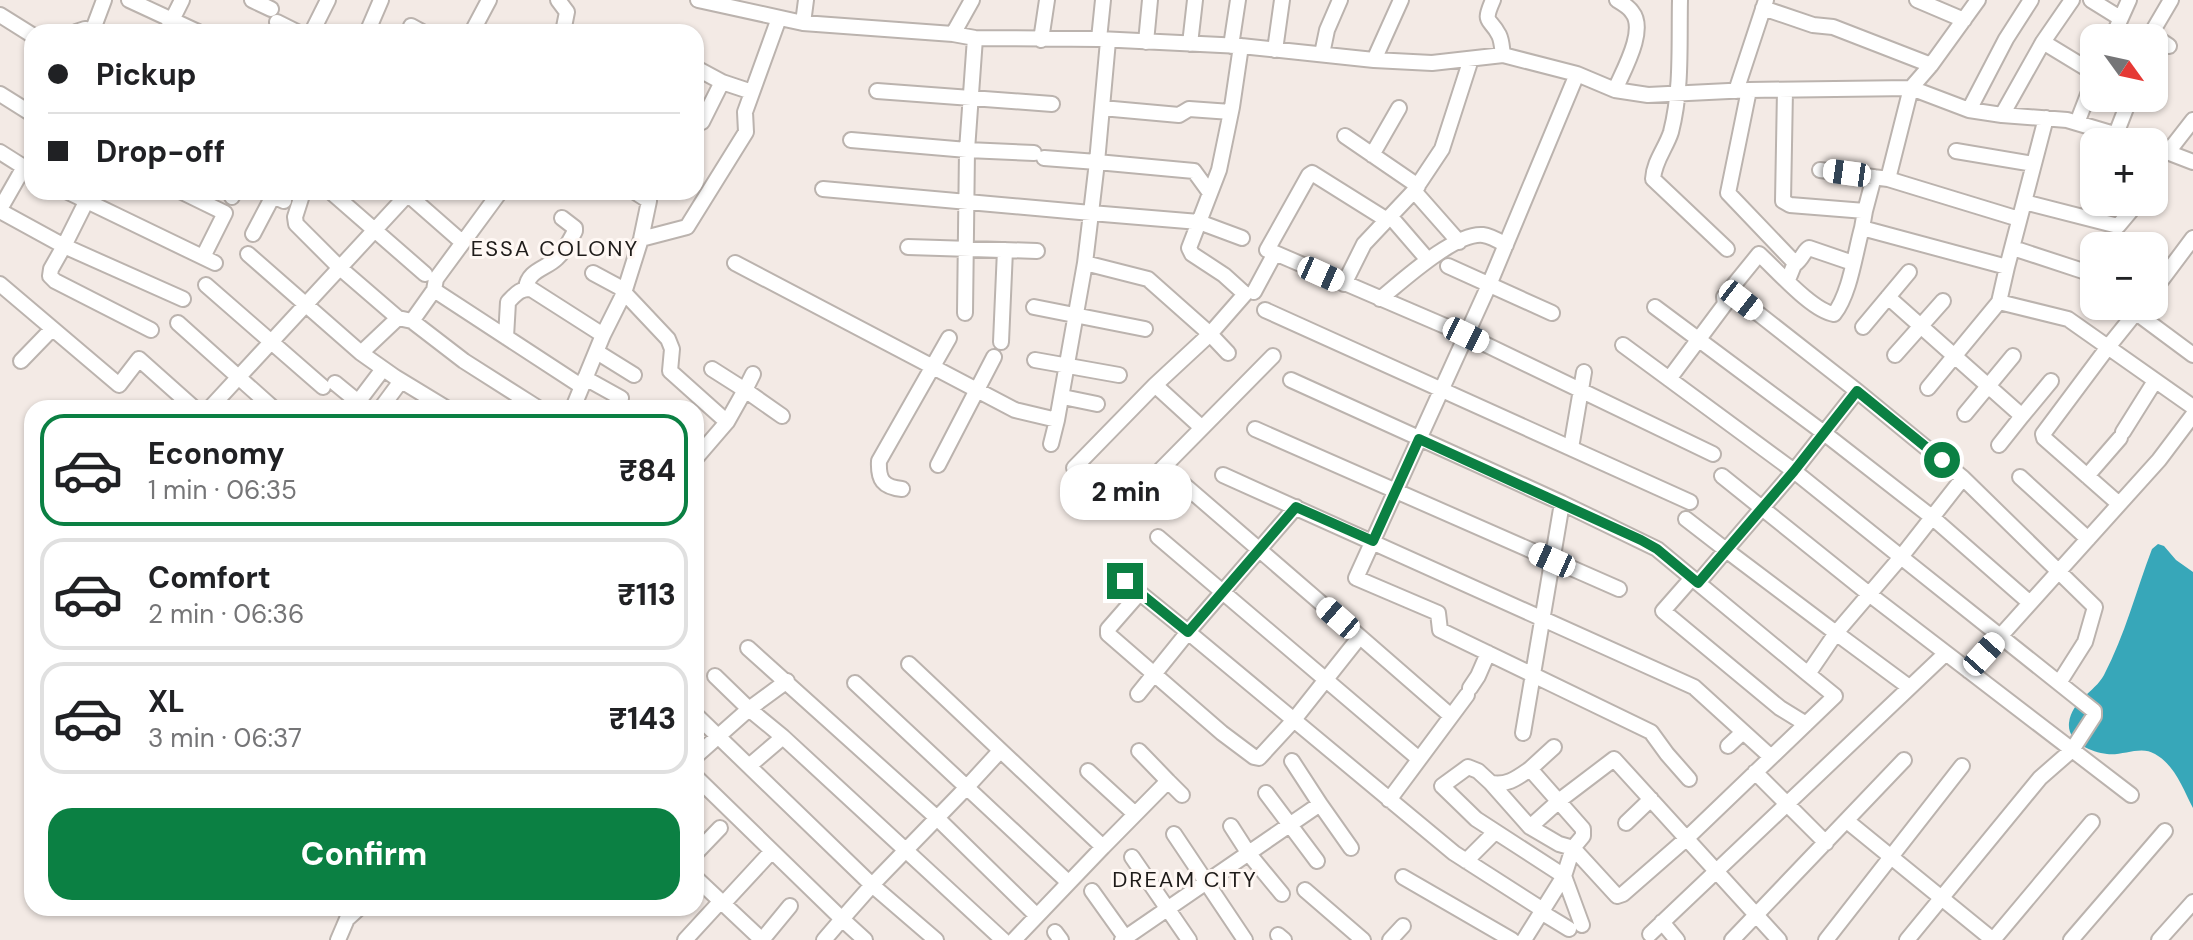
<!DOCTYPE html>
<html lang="en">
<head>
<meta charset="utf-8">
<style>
  body { margin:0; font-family:"DM Sans",sans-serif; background:#f6f6f6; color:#202124; height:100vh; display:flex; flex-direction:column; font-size:30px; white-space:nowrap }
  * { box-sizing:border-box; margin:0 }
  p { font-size:26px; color:#757577 }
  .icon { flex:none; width:44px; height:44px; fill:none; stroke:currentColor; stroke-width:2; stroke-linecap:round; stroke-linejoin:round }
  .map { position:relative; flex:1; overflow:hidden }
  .details { position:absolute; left:24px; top:400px; width:680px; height:516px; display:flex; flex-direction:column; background:#fff; border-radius:24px; box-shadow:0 2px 6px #0004 }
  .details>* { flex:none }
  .hud { position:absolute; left:24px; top:24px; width:680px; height:176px; border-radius:24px; box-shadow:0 2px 6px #0004; display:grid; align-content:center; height:176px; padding:0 24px; background:#fff }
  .needle { width:52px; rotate:123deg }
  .tools { position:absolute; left:2080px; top:24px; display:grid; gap:16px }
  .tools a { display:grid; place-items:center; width:88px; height:88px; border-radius:16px; background:#fff; box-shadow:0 2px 6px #0004; font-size:40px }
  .end { position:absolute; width:36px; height:36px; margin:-18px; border:10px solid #0b8043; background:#fff; box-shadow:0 0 0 4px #fff }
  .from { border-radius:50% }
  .bubble { position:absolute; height:56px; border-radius:24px; background:#fff; box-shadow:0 2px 6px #0004; font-size:26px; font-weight:800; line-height:56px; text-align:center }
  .car { position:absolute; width:24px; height:48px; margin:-24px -12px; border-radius:10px; box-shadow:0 0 6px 2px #0007; background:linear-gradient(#fff 24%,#345 0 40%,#fff 0 76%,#345 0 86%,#fff 0) }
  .hud b { display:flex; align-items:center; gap:28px; height:76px; font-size:30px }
  .hud b+b { border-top:2px solid #e0e0e0 }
  .hud i { width:20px; height:20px; background:#202124 }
  ul { padding:14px 0 0; list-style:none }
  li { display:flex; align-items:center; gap:24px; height:112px; margin:0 16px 12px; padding:0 8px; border:4px solid #e0e0e0; border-radius:24px }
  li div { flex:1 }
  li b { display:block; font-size:30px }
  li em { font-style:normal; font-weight:800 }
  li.active { border-color:#0b8043 }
  li>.icon { width:72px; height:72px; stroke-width:1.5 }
  .cta { display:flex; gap:16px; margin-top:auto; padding:16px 24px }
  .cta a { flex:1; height:92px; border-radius:24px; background:#0b8043; color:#fff; font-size:32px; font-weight:800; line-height:92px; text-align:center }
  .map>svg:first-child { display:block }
  .water { fill:#37a7b9 }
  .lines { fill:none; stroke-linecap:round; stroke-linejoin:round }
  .minor-casing { stroke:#bbb3ae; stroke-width:18 }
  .minor { stroke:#fff; stroke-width:14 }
  .route { stroke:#0b8043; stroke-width:10 }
  .labels { text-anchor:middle; stroke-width:6; stroke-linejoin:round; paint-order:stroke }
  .neighbourhood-label { font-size:22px; letter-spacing:2px; fill:#1f1c1a; stroke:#fff8f4 }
</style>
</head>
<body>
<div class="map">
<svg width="2193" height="940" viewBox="0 0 2193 940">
  <rect width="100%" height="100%" fill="#f3eae5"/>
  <path class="water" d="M2158 544 2164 546 2176 560 2193 572V808C2183 789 2175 765 2155 754 2141 745 2123 756 2107 754 2091 752 2067 742 2069 723 2072 700 2094 693 2104 675 2125 635 2136 591 2152 549Z"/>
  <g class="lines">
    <defs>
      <path id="minor" d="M129 0 198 32
        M252 0 271 9
        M558 0 567 12 563 32
        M698 0 803 23 953 34 975 38 1099 39 1241 46 1374 60 1432 63 1503 55 1577 74 1615 90 1648 95 1749 90 1911 88 1931 65 1978 0
        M1493 0C1482 25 1490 17 1499 35 1502 41 1502 49 1503 55
        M1680 0C1679 44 1682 89 1671 132 1666 148 1654 161 1653 179L1727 249
        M1917 0 1964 20
        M2091 0 2120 18
        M1763 8 1813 25 1833 27 1931 65
        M0 15 32 35
        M277 22 297 32
        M803 23 806 0
        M411 26 422 32
        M369 28 381 0
        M76 32 85 29 91 30
        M92 32 104 0
        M166 32 182 0
        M312 32 328 0
        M472 32 489 0
        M953 34 972 0
        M2112 38 2129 0
        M1099 39 1103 0
        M1041 40 1047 0
        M1108 41 1097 162 1194 171 1210 193
        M1146 42 1150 0
        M2043 42 2094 73
        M1190 44 1195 0
        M1231 46 1238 0
        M2169 46 2151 34 2171 0
        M1275 50 1282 0
        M1322 54 1327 30 1340 0
        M1374 60 1401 0
        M696 68 722 82 702 122
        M1577 74 1489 285 1356 578 1438 613 1440 630 1651 732 1667 754 1689 779
        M722 82 752 92
        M1615 90C1623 71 1647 30 1632 12 1629 7 1622 3 1617 0
        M1749 90 1728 193 1793 261 1794 265 1788 280
        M1785 90 1783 201 1790 205 1865 211 1874 177
        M877 91 1052 104
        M1736 91 1766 0
        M0 94 32 114
        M1102 108 1179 115 1189 109 1231 112
        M1969 110 2006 39 2031 0
        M2002 115 2043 42 2072 0
        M2077 123 2094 79
        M2116 134 2130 98
        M1345 136 1418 186
        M851 140 967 150 1034 153
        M2154 147 2193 162
        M1956 151 2034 164
        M0 152 30 171
        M2168 152 2193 120
        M1372 155 1399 108
        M1044 158 1097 162 1091 213 1199 222 1242 238
        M1820 170 1888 179 1911 88 1969 110 2002 115 2067 120 2141 142
        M1888 179 2019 219
        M823 189 1091 213 1085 263 1148 279 1210 334 1228 353
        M1414 191 1459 242
        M68 192 215 263
        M182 192 225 213 203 257
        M264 192 284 201
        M303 192 295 217 296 224 340 268 398 318 412 321
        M331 192 425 274
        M405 192 462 242
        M500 192 436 279 434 290 581 386
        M232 197 234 192
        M2024 202 2118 226 2134 207
        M0 209 24 167
        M0 211 64 246 91 192
        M1865 211 1862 228 2007 267 2046 118
        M1390 216 1428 260
        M253 234 273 196
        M641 239 687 227 746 132 745 112 779 18
        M908 247 1037 251
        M2013 248 2086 272 2094 278
        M1267 250 1309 175 1312 173 1387 220
        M248 254 361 353 395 377 446 408
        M735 263 1015 410 1057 420 1085 263
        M1794 265C1803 259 1804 250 1809 248L1853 263
        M1448 266 1552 313
        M593 273 619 287 668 339 672 349 670 371 727 422
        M0 284 119 385 139 359 194 408
        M1344 284 1364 244 1414 191 1442 149 1471 59
        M206 285 323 387
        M526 288C528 270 546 269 557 258 565 251 570 240 575 231V228L562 218
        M434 290 412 321 464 361 538 408
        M2154 290 2193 238
        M1254 292 1275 253 1466 335 1713 454
        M1888 297 2022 416 1999 445
        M1380 299C1401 282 1455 232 1483 235 1491 236 1499 241 1506 245
        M1999 302 2068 319 2193 407
        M1725 304 1724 297 1759 254C1776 269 1812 311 1834 314 1850 294 1855 253 1862 228
        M2127 306 2193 355
        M1034 307 1145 329
        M1655 307 1824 433 1933 518 2030 603
        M1265 310 1690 502
        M965 313 967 150 975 38
        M178 323 273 408
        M1863 327 1909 272
        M151 330 55 281 50 276 51 269 64 246 183 299
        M506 337 508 302C515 295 520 288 531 289L603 335
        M1001 342 1005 250
        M1623 345 1794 471 1726 550 1836 633 1901 557 2094 711V716L2072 750 2040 778 1907 940
        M597 352 634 375
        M361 353 398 318
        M1895 355 1943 301
        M1035 360 1119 375
        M21 361 52 329
        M712 369 745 390 753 374
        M585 378 621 398
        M1669 379 1725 304C1730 298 1734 298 1741 300L1857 391 1963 478 1901 557 1794 471 1857 391
        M1291 380 1562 503 1657 549 1808 674
        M335 383 363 406
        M1155 385 1201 427
        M1928 388 1999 302 2007 267
        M1063 397 1097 404
        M358 402 383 369
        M210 408 408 194
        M381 408 401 381
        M573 408 603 335 624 293 641 239 649 201 635 192
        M1965 414 2013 356
        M2022 416 2051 381
        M1255 429 1619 589
        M2123 432 2155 381
        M1051 444 1057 420
        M1571 448 1584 372
        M696 458 727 422 745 390 782 416
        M938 465 994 357
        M1074 468 1155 385 1210 334 1245 294 1224 275 1192 254 1189 248 1219 170 1232 107 1241 46
        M1223 475 1694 687 1771 757
        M1722 476 1869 594 2131 795
        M2087 476 2120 438
        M2020 477 2088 539
        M1963 478 2095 607 2085 642 2059 683
        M902 489C883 487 878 480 879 461L949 338
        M1130 501 1273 356
        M2119 504 2044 438 2043 434 2108 347 2141 306
        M1296 507 1188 632 1454 853 1543 910
        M1686 519 1726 550 1698 583
        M1158 537 1419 759
        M1692 578 1663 611 1780 708 1806 724
        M1125 581 1188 632 1138 694
        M1142 595 1136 597 1108 629V634L1222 733 1254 757 1259 758 1293 721 1358 639V635L1182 483
        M1358 635 1451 716
        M748 648 937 818 1037 916
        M909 664 1103 847 1168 781 1139 751
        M1969 671 2159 460 2193 415
        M715 676 749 709 783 737 1003 940
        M855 683 1068 882
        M1470 688 1478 676 1488 653
        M696 715 872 885 967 787 1000 751
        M1523 733 1562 503
        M1728 746 1743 732
        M696 756 749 709 787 681
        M1292 761 1320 804 1351 848
        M749 766 783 737
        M1530 769 1554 747
        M1088 771 1135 814
        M1755 772 1826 843
        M696 777 842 919 824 940
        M1168 781 1182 795
        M1491 783 1478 771 1468 767 1442 786 1476 819 1564 876 1582 925
        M1266 793 1317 861
        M1389 800 1467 695
        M1847 821 1993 940
        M1626 823 1651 799
        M1231 826 1249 854 1282 894
        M1530 827 1560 800 1614 759 1779 940
        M1174 834 1245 940
        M696 853 720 828
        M1132 857 1189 940
        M1466 861 1495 832
        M1403 877 1512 940
        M696 878 762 940
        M1305 890 1363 940
        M1092 891 1127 940
        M723 904 772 851
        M1541 912 1569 929
        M1662 922 1677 940
        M1055 932 1061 940
        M1650 934 1946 653
        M1278 935 1284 940
        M338 940 347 919 359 908
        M685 940 720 902
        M762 940 790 906
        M865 940 842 919 872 885 936 940
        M1014 940 1103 847
        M1122 940 1320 804
        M1390 940 1403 926
        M1524 940 1564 876 1573 848 1583 836V829L1530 769C1517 778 1507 786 1491 783L1530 827 1559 844 1573 848 1617 896 1623 894 1686 839 1835 696 1808 674 1836 633 1909 687
        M1732 940 1904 760
        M1826 940 1962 766
        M1993 940 2092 822
        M2071 940 2165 831
        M2159 940 2193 902"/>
    </defs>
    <use href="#minor" class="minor-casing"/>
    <use href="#minor" class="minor"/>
  </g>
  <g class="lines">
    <path class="route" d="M1125 581 1188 632 1296 507 1373 541 1419 439 1641 540 1657 549 1698 583 1794 471 1857 391 1942 460"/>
  </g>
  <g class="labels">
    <g class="neighbourhood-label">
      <text x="555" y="256">ESSA COLONY</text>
      <text x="1185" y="887">DREAM CITY</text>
    </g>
  </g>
</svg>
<div class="tools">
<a><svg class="needle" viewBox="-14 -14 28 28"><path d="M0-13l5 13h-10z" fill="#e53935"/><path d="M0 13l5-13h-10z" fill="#757577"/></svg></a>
<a>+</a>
<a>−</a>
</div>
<i class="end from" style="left:1942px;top:460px"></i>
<i class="end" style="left:1125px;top:581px"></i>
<div class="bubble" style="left:1060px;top:464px;width:132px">2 min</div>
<i class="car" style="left:1847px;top:173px;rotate:278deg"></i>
<i class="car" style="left:1321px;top:274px;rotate:114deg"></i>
<i class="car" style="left:1741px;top:300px;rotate:128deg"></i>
<i class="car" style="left:1466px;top:335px;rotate:116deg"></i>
<i class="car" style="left:1552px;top:560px;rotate:294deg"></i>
<i class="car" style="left:1338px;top:618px;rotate:311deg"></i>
<i class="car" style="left:1984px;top:654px;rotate:42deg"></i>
<div class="hud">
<b><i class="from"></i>Pickup</b>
<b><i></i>Drop-off</b>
</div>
<section class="details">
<ul>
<li class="active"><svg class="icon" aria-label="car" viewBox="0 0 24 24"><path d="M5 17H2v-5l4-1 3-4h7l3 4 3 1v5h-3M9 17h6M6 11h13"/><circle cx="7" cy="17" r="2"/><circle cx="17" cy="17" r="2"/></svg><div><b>Economy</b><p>1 min · 06:35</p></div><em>₹84</em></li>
<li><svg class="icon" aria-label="car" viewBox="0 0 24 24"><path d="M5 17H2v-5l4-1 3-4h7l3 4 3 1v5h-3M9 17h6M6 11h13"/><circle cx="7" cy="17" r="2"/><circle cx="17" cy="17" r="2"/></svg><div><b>Comfort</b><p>2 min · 06:36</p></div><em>₹113</em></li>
<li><svg class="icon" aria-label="car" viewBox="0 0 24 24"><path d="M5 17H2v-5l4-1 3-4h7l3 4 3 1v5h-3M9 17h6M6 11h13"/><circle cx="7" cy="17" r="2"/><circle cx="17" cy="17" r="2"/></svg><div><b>XL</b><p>3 min · 06:37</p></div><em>₹143</em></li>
</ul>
<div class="cta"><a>Confirm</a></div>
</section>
</div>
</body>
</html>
